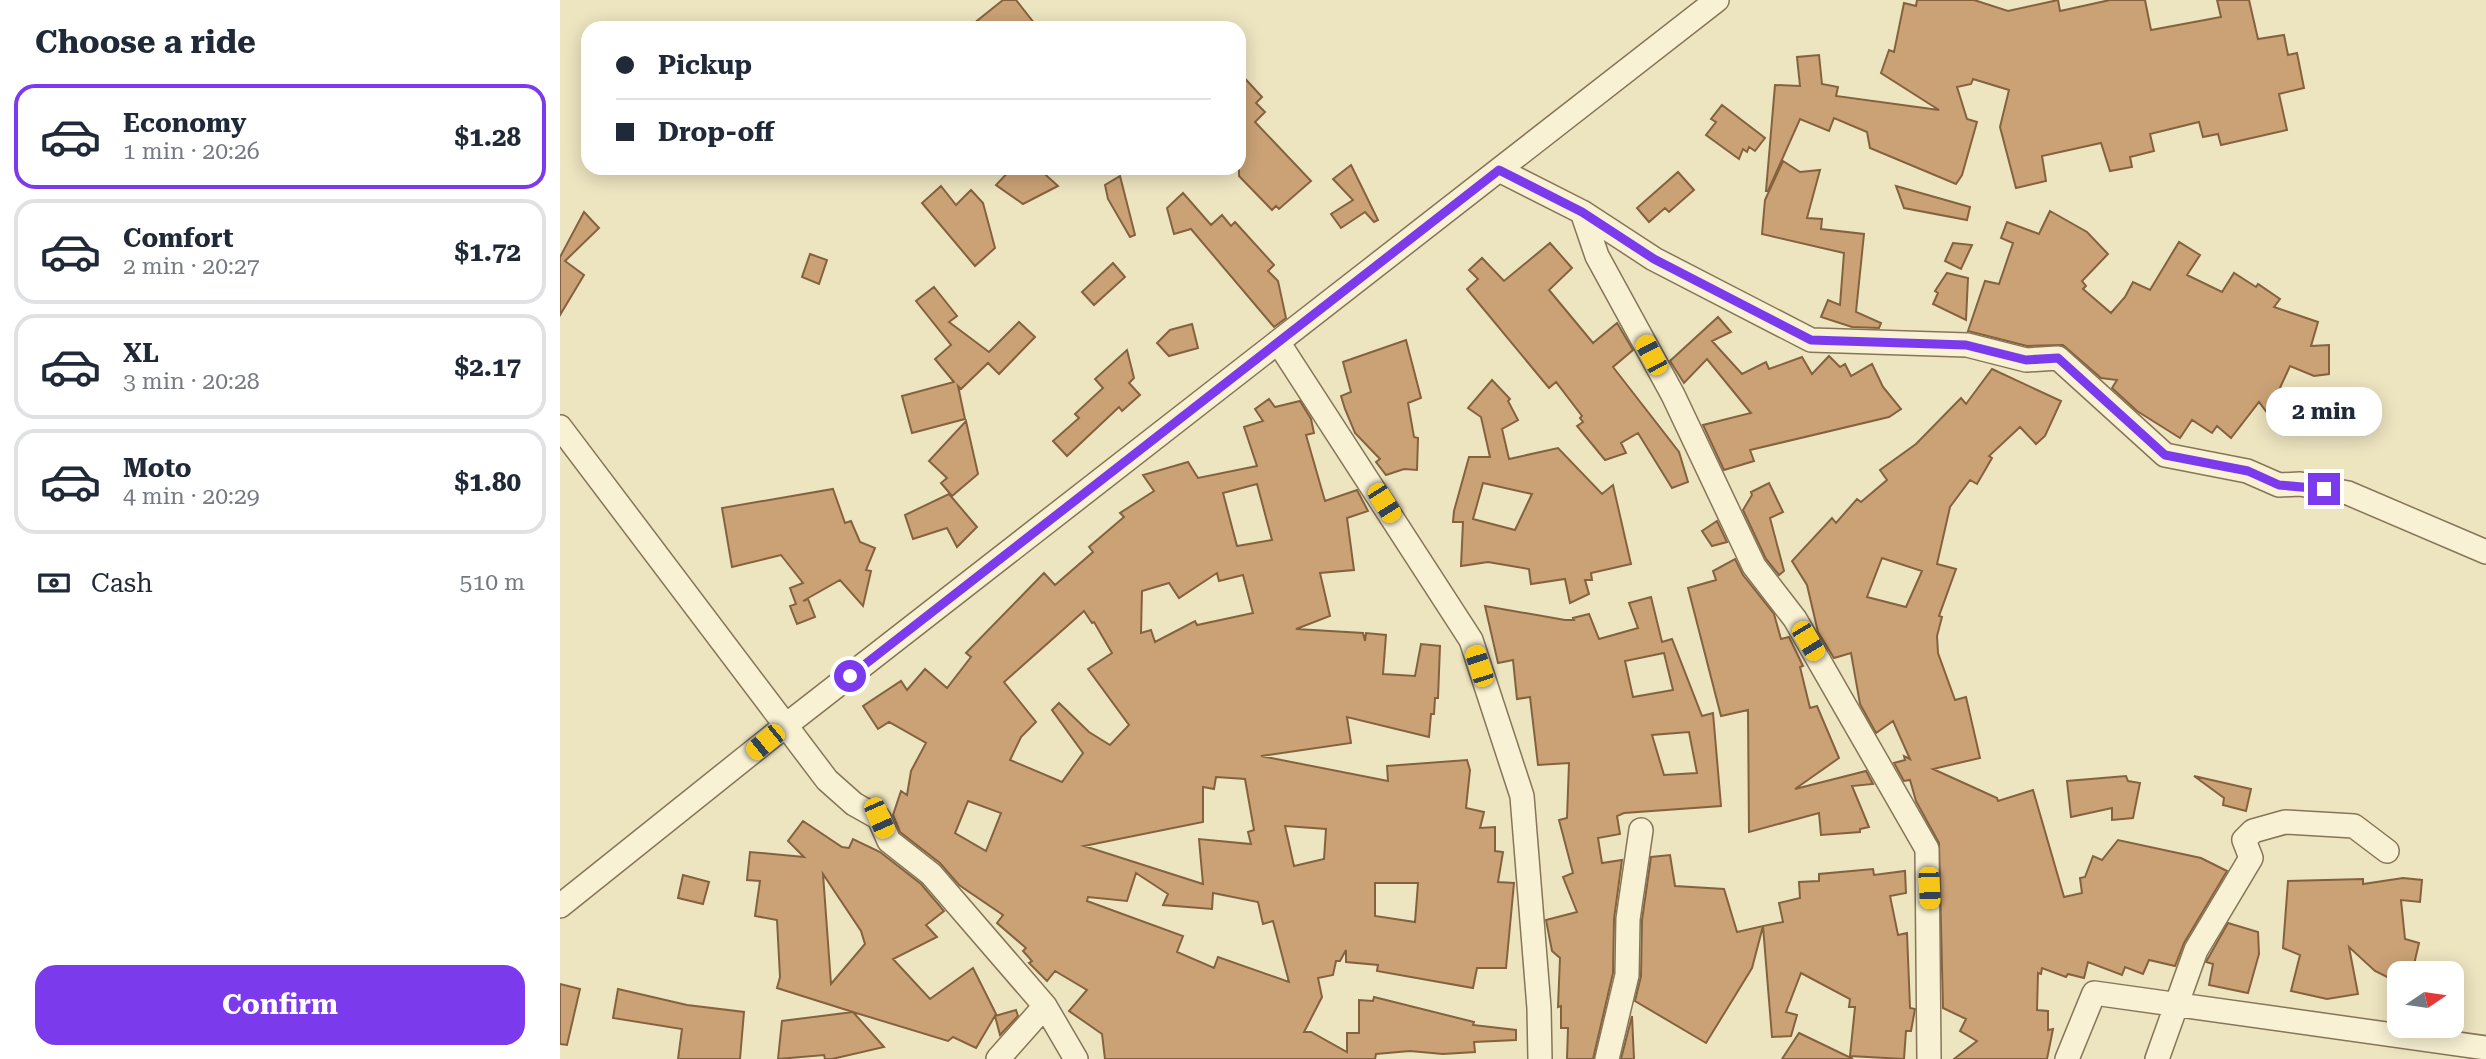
<!DOCTYPE html>
<html lang="en">
<head>
<meta charset="utf-8">
<style>
  body { margin:0; font-family:"Roboto Serif",serif; background:#f2f2f3; color:#1f2937; height:100vh; display:flex; flex-direction:column; font-size:26px; white-space:nowrap }
  * { box-sizing:border-box; margin:0 }
  p { font-size:23px; color:#747a83 }
  .icon { flex:none; width:38px; height:38px; fill:none; stroke:currentColor; stroke-width:2; stroke-linecap:round; stroke-linejoin:round }
  .map { position:relative; flex:1; overflow:hidden }
  .side { display:flex; flex-direction:column; background:#fff; width:560px }
  .side>* { flex:none }
  .banner { position:absolute; left:21px; top:21px; width:665px; height:154px; border-radius:21px; box-shadow:0 4px 18px #0003; display:grid; align-content:center; height:154px; padding:0 35px; background:#fff }
  .needle { width:46px; rotate:77deg }
  .fabs { position:absolute; left:1827px; top:961px; display:grid; gap:14px }
  .fabs a { display:grid; place-items:center; width:77px; height:77px; border-radius:14px; background:#fff; box-shadow:0 4px 18px #0003; font-size:35px }
  .end { position:absolute; width:32px; height:32px; margin:-16px; border:9px solid #7c3aed; background:#fff; box-shadow:0 0 0 4px #fff }
  .from { border-radius:50% }
  .bubble { position:absolute; height:49px; border-radius:21px; background:#fff; box-shadow:0 4px 18px #0003; font-size:23px; font-weight:700; line-height:49px; text-align:center }
  .car { position:absolute; width:21px; height:42px; margin:-21px -10px; border-radius:9px; box-shadow:0 0 5px 2px #0007; background:linear-gradient(#f5c518 24%,#345 0 40%,#f5c518 0 76%,#345 0 86%,#f5c518 0) }
  .banner b { display:flex; align-items:center; gap:24px; height:66px; font-size:26px }
  .banner b+b { border-top:2px solid #e0e1e3 }
  .banner i { width:18px; height:18px; background:#1f2937 }
  ul { padding:0; list-style:none }
  li { display:flex; align-items:center; gap:21px; height:105px; margin:0 14px 10px; padding:0 21px; border:4px solid #e0e1e3; border-radius:21px }
  li div { flex:1 }
  li b { display:block; font-size:26px }
  li em { font-style:normal; font-weight:700 }
  li.active { border-color:#7c3aed }
  li>.icon { width:63px; height:63px; stroke-width:1.5 }
  h2 { padding:0 35px; font-size:32px; line-height:84px }
  .pay { display:flex; align-items:center; gap:18px; height:77px; padding:0 35px; font-size:26px }
  .pay p { margin-inline-start:auto }
  .action { display:flex; gap:14px; margin-top:auto; padding:14px 35px }
  .action a { flex:1; height:80px; border-radius:21px; background:#7c3aed; color:#fff; font-size:28px; font-weight:700; line-height:80px; text-align:center }
  main { display:flex; flex:1; min-height:0 }
  .map>svg:first-child { display:block }
  .building { fill:#cba276; stroke:#85623e; stroke-width:2; fill-rule:evenodd }
  .lines { fill:none; stroke-linecap:round; stroke-linejoin:round }
  .minor-casing { stroke:#867558; stroke-width:26 }
  .minor { stroke:#f8f1d3; stroke-width:23 }
  .route { stroke:#7c3aed; stroke-width:9 }
</style>
</head>
<body>
<main>
<section class="side">
<h2>Choose a ride</h2>
<ul>
<li class="active"><svg class="icon" aria-label="car" viewBox="0 0 24 24"><path d="M5 17H2v-5l4-1 3-4h7l3 4 3 1v5h-3M9 17h6M6 11h13"/><circle cx="7" cy="17" r="2"/><circle cx="17" cy="17" r="2"/></svg><div><b>Economy</b><p>1 min · 20:26</p></div><em>$1.28</em></li>
<li><svg class="icon" aria-label="car" viewBox="0 0 24 24"><path d="M5 17H2v-5l4-1 3-4h7l3 4 3 1v5h-3M9 17h6M6 11h13"/><circle cx="7" cy="17" r="2"/><circle cx="17" cy="17" r="2"/></svg><div><b>Comfort</b><p>2 min · 20:27</p></div><em>$1.72</em></li>
<li><svg class="icon" aria-label="car" viewBox="0 0 24 24"><path d="M5 17H2v-5l4-1 3-4h7l3 4 3 1v5h-3M9 17h6M6 11h13"/><circle cx="7" cy="17" r="2"/><circle cx="17" cy="17" r="2"/></svg><div><b>XL</b><p>3 min · 20:28</p></div><em>$2.17</em></li>
<li><svg class="icon" aria-label="car" viewBox="0 0 24 24"><path d="M5 17H2v-5l4-1 3-4h7l3 4 3 1v5h-3M9 17h6M6 11h13"/><circle cx="7" cy="17" r="2"/><circle cx="17" cy="17" r="2"/></svg><div><b>Moto</b><p>4 min · 20:29</p></div><em>$1.80</em></li>
</ul>
<div class="pay"><svg class="icon" aria-label="cash" viewBox="0 0 24 24"><path d="M3 7h18v10H3z"/><circle cx="12" cy="12" r="2"/></svg>Cash<p>510 m</p></div>
<div class="action"><a>Confirm</a></div>
</section>
<div class="map">
<svg width="1926" height="1059" viewBox="0 0 1926 1059">
  <rect width="100%" height="100%" fill="#ede4c0"/>
  <path class="building" d="M443 0H456L478 28H408Z
    M1357 0H1414L1448 11 1498 0 1500 11 1550 0H1585L1591 30 1661 17 1657 0H1689L1698 39 1724 35 1728 55 1737 53 1744 88 1719 94 1727 130 1661 145 1658 134 1643 137 1639 122 1590 134 1594 151 1570 157 1572 167 1550 171 1541 143 1482 156 1486 181 1456 188 1440 127 1449 90 1413 79 1411 84 1397 87 1407 119 1417 122 1402 175 1396 184 1310 148 1307 132 1274 118 1269 131 1240 119 1208 191H1206L1215 85 1240 86 1237 57 1259 55 1262 84 1278 87 1276 96 1379 110 1321 73 1329 50 1334 52 1344 3 1356 6Z
    M679 72 702 97 696 103 705 112 695 122 751 181 719 209 716 206 712 210 679 176Z
    M1162 105 1205 138 1195 151 1189 147 1187 152 1183 149 1179 159 1146 135 1156 122 1151 119Z
    M1223 161 1240 172 1260 170 1247 218 1262 219 1261 229 1304 234 1296 312 1321 323 1319 328 1292 327 1261 317 1268 300 1280 305 1284 253 1202 234 1205 200Z
    M791 165 818 220 814 222 805 212 781 228 771 214 793 200 773 179Z
    M452 168H478L498 186 463 204 436 185Z
    M1118 172 1134 190 1109 212 1105 208 1089 222 1077 208Z
    M560 176 575 235 570 237 548 199 545 185Z
    M381 186 396 205 411 190 423 203 435 248 415 266 362 203Z
    M1336 186 1410 207 1407 220 1344 208Z
    M623 193 651 225 662 215 671 226 675 222 714 265 708 271 718 281 726 318 714 327 631 229 614 234 607 208Z
    M1490 211 1527 232 1548 254 1522 281 1526 286 1523 289 1551 313 1565 297 1573 282 1590 290 1619 242 1640 255 1627 275 1662 292 1674 273 1696 287 1698 284 1720 299 1714 307 1758 322 1751 346 1769 345V374L1754 376 1730 366 1708 414 1699 402 1671 438 1657 426 1652 433 1632 420 1620 438 1577 411 1552 388 1557 380 1541 378 1503 345 1467 346 1408 331 1425 281 1439 284 1453 243 1441 238 1447 222 1479 234Z
    M24 212 39 228 5 261 24 275 0 315V257Z
    M990 243 1012 268 989 290 1033 343 1057 323 1060 328 1073 350 1053 367 1119 452 1128 482 1112 488 1078 433 1061 443 1066 453 1045 460 1017 426 1023 422 1020 418 1022 416 996 382 989 388 907 289 918 279 909 270 922 258 944 281Z
    M1393 243 1412 245 1401 269 1385 261Z
    M250 254 267 260 259 284 242 277Z
    M553 263 565 277 534 305 522 292Z
    M1387 273 1408 278 1406 320 1373 304 1378 293 1375 291Z
    M374 287 397 316 389 322 429 352 459 322 475 337 439 374 428 363 401 389 398 386 405 419 352 433 342 396 394 382 375 359 391 345 356 301Z
    M1158 317 1171 332 1152 341 1182 374 1206 362 1209 369 1242 357 1252 374 1269 356 1280 367 1285 364 1291 376 1312 364 1323 387 1341 409 1329 417 1190 450 1194 461 1164 470 1143 425 1191 413 1147 359 1124 383 1110 361Z
    M632 324 638 348 609 356 597 343 610 330Z
    M846 340 861 398 848 403 854 437 858 438 857 470 844 469 826 475 816 462 820 459 795 433 785 409 781 396 791 392 783 362Z
    M567 350 574 378 569 383 580 395 562 411 559 407 507 456 493 441 519 418 515 414 543 388 535 379Z
    M1432 369 1501 401 1485 436 1476 444 1460 427 1429 456 1432 458 1417 484 1410 480 1390 507 1377 564 1396 569 1379 616 1382 617 1377 636 1378 653 1395 700 1406 697 1420 758 1373 769 1437 798 1438 801 1473 790 1504 897 1522 893 1520 878 1525 877 1533 856 1542 860 1558 840 1641 858 1667 871 1624 943 1615 966 1589 960 1583 974 1565 967 1562 975 1528 962 1524 978 1508 974 1506 977 1482 968 1481 974 1478 973 1477 1010 1488 1011V1030L1493 1029 1487 1059H1394L1417 1041 1400 1031 1406 1019 1383 1008 1379 843 1356 801 1350 780 1344 781 1334 763 1345 760 1344 756 1350 759 1333 721 1316 733 1300 704 1291 653 1274 658 1258 632 1247 585 1232 561 1272 518 1276 523 1297 499 1301 502 1327 480 1320 470 1356 444 1401 398 1406 404ZM1322 558 1362 571 1346 607 1307 597Z
    M932 380 950 399 948 401 958 420 942 429 949 459 998 448 1042 494 1053 485 1071 564 1031 573 1032 580H1025L1029 594 1010 603 1005 579 971 584 969 569 928 562 901 566 903 522H893L894 511 909 457H930L921 417 908 408ZM923 483 972 494 955 530 913 519Z
    M709 399 715 407 740 401 751 419 754 433 746 435 765 501 797 490 808 511 787 518 794 570 760 573 770 616 736 629 803 633 805 641 806 633 826 635 823 674 855 676 861 644 880 646 878 698H875L874 714H871L869 737 787 717 791 743 701 756 828 781 827 766 907 760 910 770 906 808 924 812 920 828 935 827V851L943 852 938 882 954 883 946 968H917L913 988 817 971 818 965 786 962V950L780 961H776L773 975 758 978 762 997 744 1032H751L787 1052V1033H799V1000L813 1001 814 997 914 1022 913 1025 956 1030V1040L914 1042 915 1052 883 1054 850 1051 816 1054 815 1059H545L542 1034 509 1011 527 990 495 971 487 981 469 963 472 961 463 951 466 948 437 923 443 915 399 885 380 863 340 832 333 815 341 791 347 795 351 771 366 743 329 722 318 729 303 706 341 681 347 690 365 669 387 688 411 657 406 653 484 573 495 585 533 552 529 547 564 517 560 513 594 491 583 475 628 462 638 478 697 466 684 427 703 421 695 409ZM697 484 712 540 677 546 663 493ZM657 573 659 581 683 575 693 613 637 625 635 621 595 642 591 630 581 633 582 591 609 583 619 598ZM524 611 532 623 534 622 552 653 528 669 569 725 550 745 529 732 499 703 492 710 523 753 502 782 450 760 461 737 476 722 444 682ZM656 777 685 779 694 830 688 832 691 844 639 839 643 884 524 846 643 822V787L654 789ZM408 801 441 813 426 851 395 833ZM725 826 766 829 764 859 734 866ZM576 873 608 894 603 905 652 909 653 893 698 902 703 924 713 921 729 982 658 957 654 968 617 952 623 936 527 901 528 897 567 901ZM815 883H858L855 922 815 916Z
    M406 421 418 474 392 496 381 483 387 478 369 461Z
    M1209 483 1223 512 1210 518 1224 571 1219 575 1206 559 1183 510 1192 495 1191 492Z
    M273 489 285 523 291 521 300 542 315 548 306 570 311 571 303 606 280 580 243 601 248 599 255 617 237 624 230 606 236 604 230 588 243 583 221 555 172 567 162 508Z
    M389 494 417 527 397 547 387 528 353 539 345 515Z
    M1157 521 1167 542 1152 546 1142 531Z
    M1175 559 1183 575 1214 614 1221 639 1229 637 1243 666 1240 667 1250 708 1257 706 1279 758 1235 789 1306 771 1313 784 1292 786 1309 827 1300 829V832L1261 835 1259 813 1189 832 1188 710 1161 716 1128 588 1156 580 1153 571Z
    M1091 597 1102 642 1112 639 1142 716 1153 713 1161 806 1064 813 1057 816 1060 834 1038 838 1042 863 1062 860 1054 919 1053 973 1033 1059H1007L1008 1028H1001V1006L998 1007 1000 958 992 951 986 920 1017 912 1003 877 1013 873 999 820 1007 818 1009 763 978 765 970 697 957 699 953 660 938 663 925 606 1005 620H1014L1013 618 1029 614 1039 639 1078 628 1069 603ZM1104 653 1113 690 1073 697 1065 661ZM1129 732 1137 773 1104 775 1092 735Z
    M1566 776 1568 781 1580 783 1573 818 1552 820V808L1511 817 1507 781Z
    M1634 776 1691 789 1686 811 1663 805 1664 798Z
    M243 821 282 847 289 848 293 839 320 852 361 884 384 911 366 925 377 937 333 959 370 999 413 968 436 1014 416 1048 393 1037 388 1041 293 1012 324 1047 272 1059H265L264 1055 218 1059 222 1021 293 1012 217 988 220 977 217 920 195 916 200 881 187 880 190 852 244 857 228 841ZM263 874 301 931 305 944 271 984Z
    M1110 855 1115 886 1164 889 1177 932 1203 926 1192 968 1146 1043 1075 1001 1081 976 1082 920 1091 857Z
    M1313 869 1314 875 1345 871 1346 893 1330 896 1338 935 1347 933 1350 1008 1355 1009 1351 1031H1346L1344 1059 1290 1056 1295 1007H1289L1290 999 1241 973 1226 1012 1237 1015 1231 1036 1212 1037 1203 926 1223 922 1219 903 1240 898 1239 882 1259 881V874Z
    M123 875 149 882 143 904 118 898Z
    M1843 878 1862 880 1860 902 1841 900 1845 939 1859 943 1852 973H1839V983L1815 971 1789 947 1798 994 1767 999 1731 991 1740 955 1723 948 1728 881 1803 879V884Z
    M1668 923 1698 932 1699 954 1688 993 1649 985 1653 964 1646 962Z
    M0 984 20 989 7 1045 0 1044Z
    M58 989 127 1005 184 1012 180 1059H118L122 1029 53 1018Z
    M456 1010 458 1016 440 1035 435 1016Z
    M1072 1016 1074 1059H1061Z
    M1239 1033 1293 1059H1222Z"/>
  <g class="lines">
    <defs>
      <path id="minor" d="M939 170 1022 212 1094 259 1251 340 1407 345 1466 360 1498 358 1605 455 1687 471 1719 485 1740 484 1788 493 1926 552
        M1022 212 1037 256 1113 395 1194 566 1235 619 1367 849 1369 1059
        M718 342 911 640 962 796 979 1008 980 1059
        M0 427 267 780 294 804 319 818 329 841 371 874 485 1006 516 1059
        M0 906 225 726 1157 0
        M438 1059 485 1006
        M1047 1059 1067 975 1068 919 1081 830
        M1507 1059 1534 993 1926 1048
        M1597 1059 1636 950 1691 858 1684 840 1693 831 1725 822 1794 826 1827 851"/>
    </defs>
    <use href="#minor" class="minor-casing"/>
    <use href="#minor" class="minor"/>
  </g>
  <g class="lines">
    <path class="route" d="M290 676 939 170 1022 212 1094 259 1251 340 1406 345 1466 360 1498 358 1605 455 1688 471 1719 485 1764 489"/>
  </g>
</svg>
<div class="fabs">
<a><svg class="needle" viewBox="-14 -14 28 28"><path d="M0-13l5 13h-10z" fill="#e53935"/><path d="M0 13l5-13h-10z" fill="#747a83"/></svg></a>
</div>
<i class="end from" style="left:290px;top:676px"></i>
<i class="end" style="left:1764px;top:489px"></i>
<div class="bubble" style="left:1706px;top:387px;width:116px">2 min</div>
<i class="car" style="left:1091px;top:355px;rotate:332deg"></i>
<i class="car" style="left:824px;top:503px;rotate:148deg"></i>
<i class="car" style="left:1248px;top:641px;rotate:149deg"></i>
<i class="car" style="left:919px;top:666px;rotate:342deg"></i>
<i class="car" style="left:205px;top:742px;rotate:231deg"></i>
<i class="car" style="left:319px;top:818px;rotate:156deg"></i>
<i class="car" style="left:1369px;top:888px;rotate:177deg"></i>
<div class="banner">
<b><i class="from"></i>Pickup</b>
<b><i></i>Drop-off</b>
</div>
</div>
</main>
</body>
</html>
